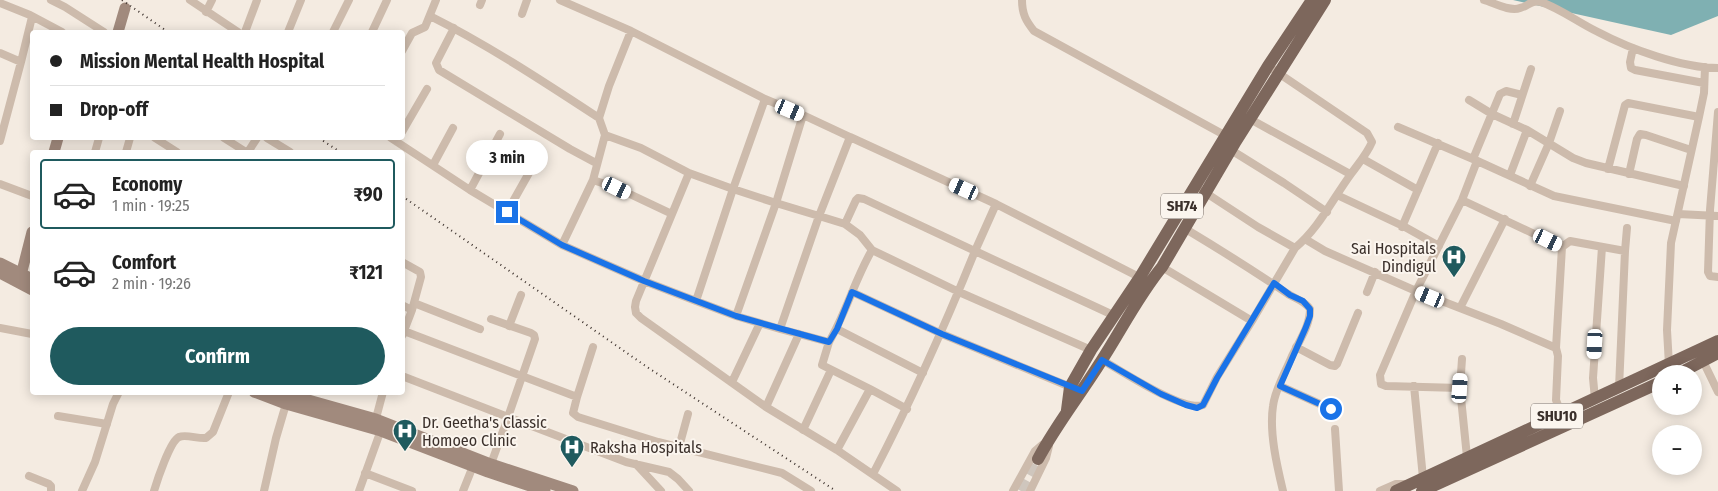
<!DOCTYPE html>
<html lang="en">
<head>
<meta charset="utf-8">
<style>
  body { margin:0; font-family:"Fira Sans Condensed",sans-serif; background:#f2f2f2; color:#222; height:100vh; display:flex; flex-direction:column; font-size:19px; white-space:nowrap }
  * { box-sizing:border-box; margin:0 }
  p { font-size:16px; color:#767676 }
  .icon { flex:none; width:28px; height:28px; fill:none; stroke:currentColor; stroke-width:2; stroke-linecap:round; stroke-linejoin:round }
  .map { position:relative; flex:1; overflow:hidden }
  .side { position:absolute; left:30px; top:150px; width:375px; height:245px; display:flex; flex-direction:column; background:#fff; border-radius:5px; box-shadow:0 2px 12px #0003 }
  .side>* { flex:none }
  .top-card { position:absolute; left:30px; top:30px; width:375px; height:110px; border-radius:5px; box-shadow:0 2px 12px #0003; display:grid; align-content:center; height:110px; padding:0 20px; background:#fff }
  .buttons { position:absolute; left:1652px; top:365px; display:grid; gap:10px }
  .buttons a { display:grid; place-items:center; width:50px; height:50px; border-radius:50%; background:#fff; box-shadow:0 2px 12px #0003; font-size:25px }
  .end { position:absolute; width:22px; height:22px; margin:-11px; border:6px solid #1a73e8; background:#fff; box-shadow:0 0 0 2px #fff }
  .from { border-radius:50% }
  .bubble { position:absolute; height:35px; border-radius:18px; background:#fff; box-shadow:0 2px 12px #0003; font-size:16px; font-weight:700; line-height:35px; text-align:center }
  .car { position:absolute; width:15px; height:30px; margin:-15px -8px; border-radius:6px; box-shadow:0 0 4px 1px #0007; background:linear-gradient(#fff 24%,#345 0 40%,#fff 0 76%,#345 0 86%,#fff 0) }
  .top-card b { display:flex; align-items:center; gap:18px; height:48px; font-size:19px }
  .top-card b+b { border-top:1px solid #e0e0e0 }
  .top-card i { width:12px; height:12px; background:#222 }
  ul { padding:9px 0 0; list-style:none }
  li { display:flex; align-items:center; gap:15px; height:70px; margin:0 10px 8px; padding:0 10px; border:2px solid transparent; border-radius:5px }
  li div { flex:1 }
  li b { display:block; font-size:19px }
  li em { font-style:normal; font-weight:700 }
  li.on { border-color:#1f5a5e }
  li>.icon { width:45px; height:45px; stroke-width:1.5 }
  .button { display:flex; gap:10px; margin-top:auto; padding:10px 20px }
  .button a { flex:1; height:58px; border-radius:30px; background:#1f5a5e; color:#fff; font-size:20px; font-weight:700; line-height:58px; text-align:center }
  .map>svg:first-child { display:block }
  .water { fill:#7fb0b2 }
  .lines { fill:none; stroke-linecap:round; stroke-linejoin:round }
  .primary-tunnel { stroke:#cfc6bd; stroke-width:12; stroke-dasharray:12 6; stroke-linecap:butt }
  .street { stroke:#cdbbac; stroke-width:8 }
  .secondary { stroke:#a18a7d; stroke-width:11 }
  .primary { stroke:#7d675c; stroke-width:12 }
  .rail { stroke:#3b302b; stroke-width:2; stroke-dasharray:1 4; stroke-linecap:butt }
  .route { stroke:#1a73e8; stroke-width:6 }
  .labels { text-anchor:middle; stroke-width:4; stroke-linejoin:round; paint-order:stroke }
  .shield { fill:#fbf5ee; stroke:#756b66; stroke-width:1 }
  .shield-label { font-size:15px; font-weight:bold; fill:#3b302b }
  .poi-label { font-size:16px; fill:#3b302b; stroke:#fbf5ee; text-anchor:start }
</style>
</head>
<body>
<div class="map">
<svg width="1718" height="491" viewBox="0 0 1718 491">
  <rect width="100%" height="100%" fill="#f4ebe1"/>
  <path class="water" d="M1513 0H1718V16L1671 35Z"/>
  <g class="lines">
    <path class="primary-tunnel" d="M1021 491 1038 459"/>
    <path class="street" d="M51 0 65 7 104 32
      M190 0 238 32
      M560 0 631 31 765 99 803 115
      M1022 0C1022 14 1026 21 1034 31L1228 137
      M1484 0C1494 3 1510 12 1520 8 1529 6 1530 0 1541 2 1561 9 1579 23 1598 32 1630 49 1682 68 1718 68
      M0 3 30 15 62 32
      M480 5 482 0
      M206 12 212 0
      M522 14 527 0
      M430 16C488 45 544 82 599 118
      M454 28 436 63 439 70 570 149 596 163
      M245 32 257 0
      M288 32 301 0
      M333 32 349 0
      M372 32 387 0
      M1633 48 1630 62 1631 68 1635 70 1704 83
      M402 51 412 33 425 27 436 0
      M0 53 21 62 32 17
      M1469 100 1492 114 1527 130 1573 158 1586 163 1684 186
      M1718 112 1710 210 1708 272 1710 276 1718 277
      M803 115 850 137 819 216 776 203Z
      M1250 119 1350 174
      M1513 124 1531 69
      M1398 127 1473 159 1554 196 1676 221
      M402 132 427 89
      M605 135 641 148 689 173
      M155 138 177 152
      M224 138 246 152
      M267 138 290 152
      M391 138 470 190 562 245 644 281 696 301 733 189 689 173 636 301 635 307 636 313 641 318 766 407 837 450 897 491
      M0 141 21 62
      M1231 150 1284 183 1327 212
      M95 152 99 138
      M126 152 130 138
      M248 152 257 138
      M1363 159 1418 190
      M1473 159 1500 94 1506 91 1522 95
      M433 165 453 128
      M1608 169 1625 105 1628 103 1633 104 1699 117
      M1629 174 1637 139 1640 134 1646 135 1691 150
      M1510 175 1527 130
      M593 180 617 188 672 214
      M0 184 32 196
      M1530 186 1549 143 1560 111
      M470 190 500 134
      M1203 191 1258 227 1295 248
      M1337 195 1405 227 1439 246
      M1462 200 1562 247 1570 241 1625 251
      M996 204 1143 279
      M507 212 538 157
      M1678 214 1718 216
      M1402 227 1438 143
      M1184 228C1219 249 1254 271 1288 294 1296 299 1305 301 1310 309 1310 326 1299 341 1292 356 1286 371 1275 389 1273 406 1269 432 1277 466 1283 491
      M1305 239 1325 251 1416 291 1501 324 1556 348 1558 356 1556 400 1562 416
      M562 245 593 180 605 135 599 118 609 86 631 31
      M872 250 959 292 1091 350
      M402 262 420 272 421 277 412 310
      M852 292 942 334 1073 388
      M1367 292 1375 272
      M696 301 736 316 776 203 733 189 765 99
      M414 303 480 329
      M402 305 412 310 402 336
      M1460 308 1505 219
      M736 316 780 329 819 216 845 224
      M1252 321 1295 248C1319 228 1332 200 1351 174 1358 164 1367 154 1372 142L1367 133 1268 66
      M509 326 521 295
      M0 328 32 334
      M780 329 829 342C846 313 855 279 872 250L860 235 845 224 856 200 858 198 864 199 975 251 996 204 850 137
      M837 329 923 373
      M404 331 577 397 593 347
      M829 342 822 365 870 389 907 409
      M1296 347 1330 365 1335 366 1337 364 1358 313
      M1556 348 1562 247
      M1462 359 1460 388 1467 457
      M1102 360C1122 371 1183 412 1203 405L1217 377 1252 321 1162 267
      M1703 361 1718 392
      M1669 365 1667 330 1671 243 1699 117 1704 93 1705 67
      M402 376 508 417 535 339 534 335 531 333 491 319
      M732 382 760 323
      M1280 386 1331 409
      M1414 386 1423 478
      M1460 388 1386 386 1381 384 1380 375 1416 291 1462 200 1477 161
      M1619 388 1625 251 1627 228
      M577 397 573 413 578 417 658 442 782 473 811 491
      M1595 399 1593 378 1602 247
      M766 407 799 334
      M58 416 107 424
      M375 422 383 392
      M1335 429 1339 491
      M803 430 831 370
      M679 447 688 414
      M837 450 870 389
      M491 464 508 417 626 462 669 472 678 479 689 491
      M636 464 661 491
      M365 473 412 491
      M873 474C911 401 944 328 975 251L1113 315
      M29 476 49 484 51 486V491
      M82 491 95 462 113 404 119 392
      M154 491C157 481 170 441 179 437 186 434 198 439 206 438L213 432 229 392
      M264 491 276 438 286 404
      M359 491 382 427
      M463 491 473 466
      M1013 491 1035 451 1042 445
      M1030 491 1046 458 1049 446
      M1380 491 1396 484H1404"/>
    <path class="secondary" d="M118 32 125 8
      M54 152 58 138
      M0 263 32 279
      M0 273 32 290
      M19 283 32 232
      M254 392 286 404 381 431 488 472 545 491
      M280 392 376 419 491 464 573 491"/>
    <path class="primary" d="M1678 374 1718 353
      M1067 410 1070 387 1091 350 1140 277 1268 66 1312 0
      M1038 459C1056 425 1080 395 1100 363 1121 331 1138 296 1162 267L1236 141 1325 0
      M1396 491 1718 341
      M1422 491 1661 382"/>
    <path class="rail" d="M122 0 168 32
      M319 138 340 152
      M402 196 647 367 836 491"/>
  </g>
  <g class="lines">
    <path class="route" d="M507 212 562 245 644 281 736 316 829 342 837 329 852 292 942 334 1082 391 1102 360 1161 394 1186 405 1197 408 1203 405 1217 378 1274 283 1290 295 1303 301 1310 309V316L1306 327 1280 386 1331 409"/>
  </g>
  <defs>
    <symbol id="hospital-pin" viewBox="-11 -11 22 30"><path d="M0 17L-7.5 6A9.5 9.5 0 1 1 7.5 6Z" fill="#1f5a5e" stroke="#fbf5ee"/><path d="M-5-5h3v3.5h4V-5h3V5h-3V1.5h-4V5h-3Z" fill="#fff"/></symbol>
  </defs>
  <g fill-rule="evenodd">
    <use href="#hospital-pin" x="1440" y="243" width="28" height="38"/>
    <use href="#hospital-pin" x="391" y="417" width="28" height="38"/>
    <use href="#hospital-pin" x="558" y="433" width="28" height="38"/>
  </g>
  <g class="labels">
    <g class="shield">
      <rect x="1161" y="193.5" width="42" height="25" rx="4"/>
      <rect x="1531" y="403.5" width="52" height="25" rx="4"/>
    </g>
    <g class="shield-label">
      <text x="1182" y="211">SH74</text>
      <text x="1557" y="421">SHU10</text>
    </g>
    <g class="poi-label">
      <text x="1436" y="254" text-anchor="end">Sai Hospitals<tspan x="1436" dy="18">Dindigul</tspan></text>
      <text x="422" y="428">Dr. Geetha's Classic<tspan x="422" dy="18">Homoeo Clinic</tspan></text>
      <text x="590" y="453">Raksha Hospitals</text>
    </g>
  </g>
</svg>
<div class="buttons">
<a>+</a>
<a>−</a>
</div>
<i class="end from" style="left:1331px;top:409px"></i>
<i class="end" style="left:507px;top:212px"></i>
<div class="bubble" style="left:466px;top:140px;width:82px">3 min</div>
<i class="car" style="left:790px;top:110px;rotate:113deg"></i>
<i class="car" style="left:617px;top:188px;rotate:116deg"></i>
<i class="car" style="left:964px;top:189px;rotate:294deg"></i>
<i class="car" style="left:1548px;top:240px;rotate:116deg"></i>
<i class="car" style="left:1430px;top:297px;rotate:292deg"></i>
<i class="car" style="left:1595px;top:344px;rotate:183deg"></i>
<i class="car" style="left:1460px;top:388px;rotate:4deg"></i>
<div class="top-card">
<b><i class="from"></i>Mission Mental Health Hospital</b>
<b><i></i>Drop-off</b>
</div>
<section class="side">
<ul>
<li class="on"><svg class="icon" aria-label="car" viewBox="0 0 24 24"><path d="M5 17H2v-5l4-1 3-4h7l3 4 3 1v5h-3M9 17h6M6 11h13"/><circle cx="7" cy="17" r="2"/><circle cx="17" cy="17" r="2"/></svg><div><b>Economy</b><p>1 min · 19:25</p></div><em>₹90</em></li>
<li><svg class="icon" aria-label="car" viewBox="0 0 24 24"><path d="M5 17H2v-5l4-1 3-4h7l3 4 3 1v5h-3M9 17h6M6 11h13"/><circle cx="7" cy="17" r="2"/><circle cx="17" cy="17" r="2"/></svg><div><b>Comfort</b><p>2 min · 19:26</p></div><em>₹121</em></li>
</ul>
<div class="button"><a>Confirm</a></div>
</section>
</div>
</body>
</html>
